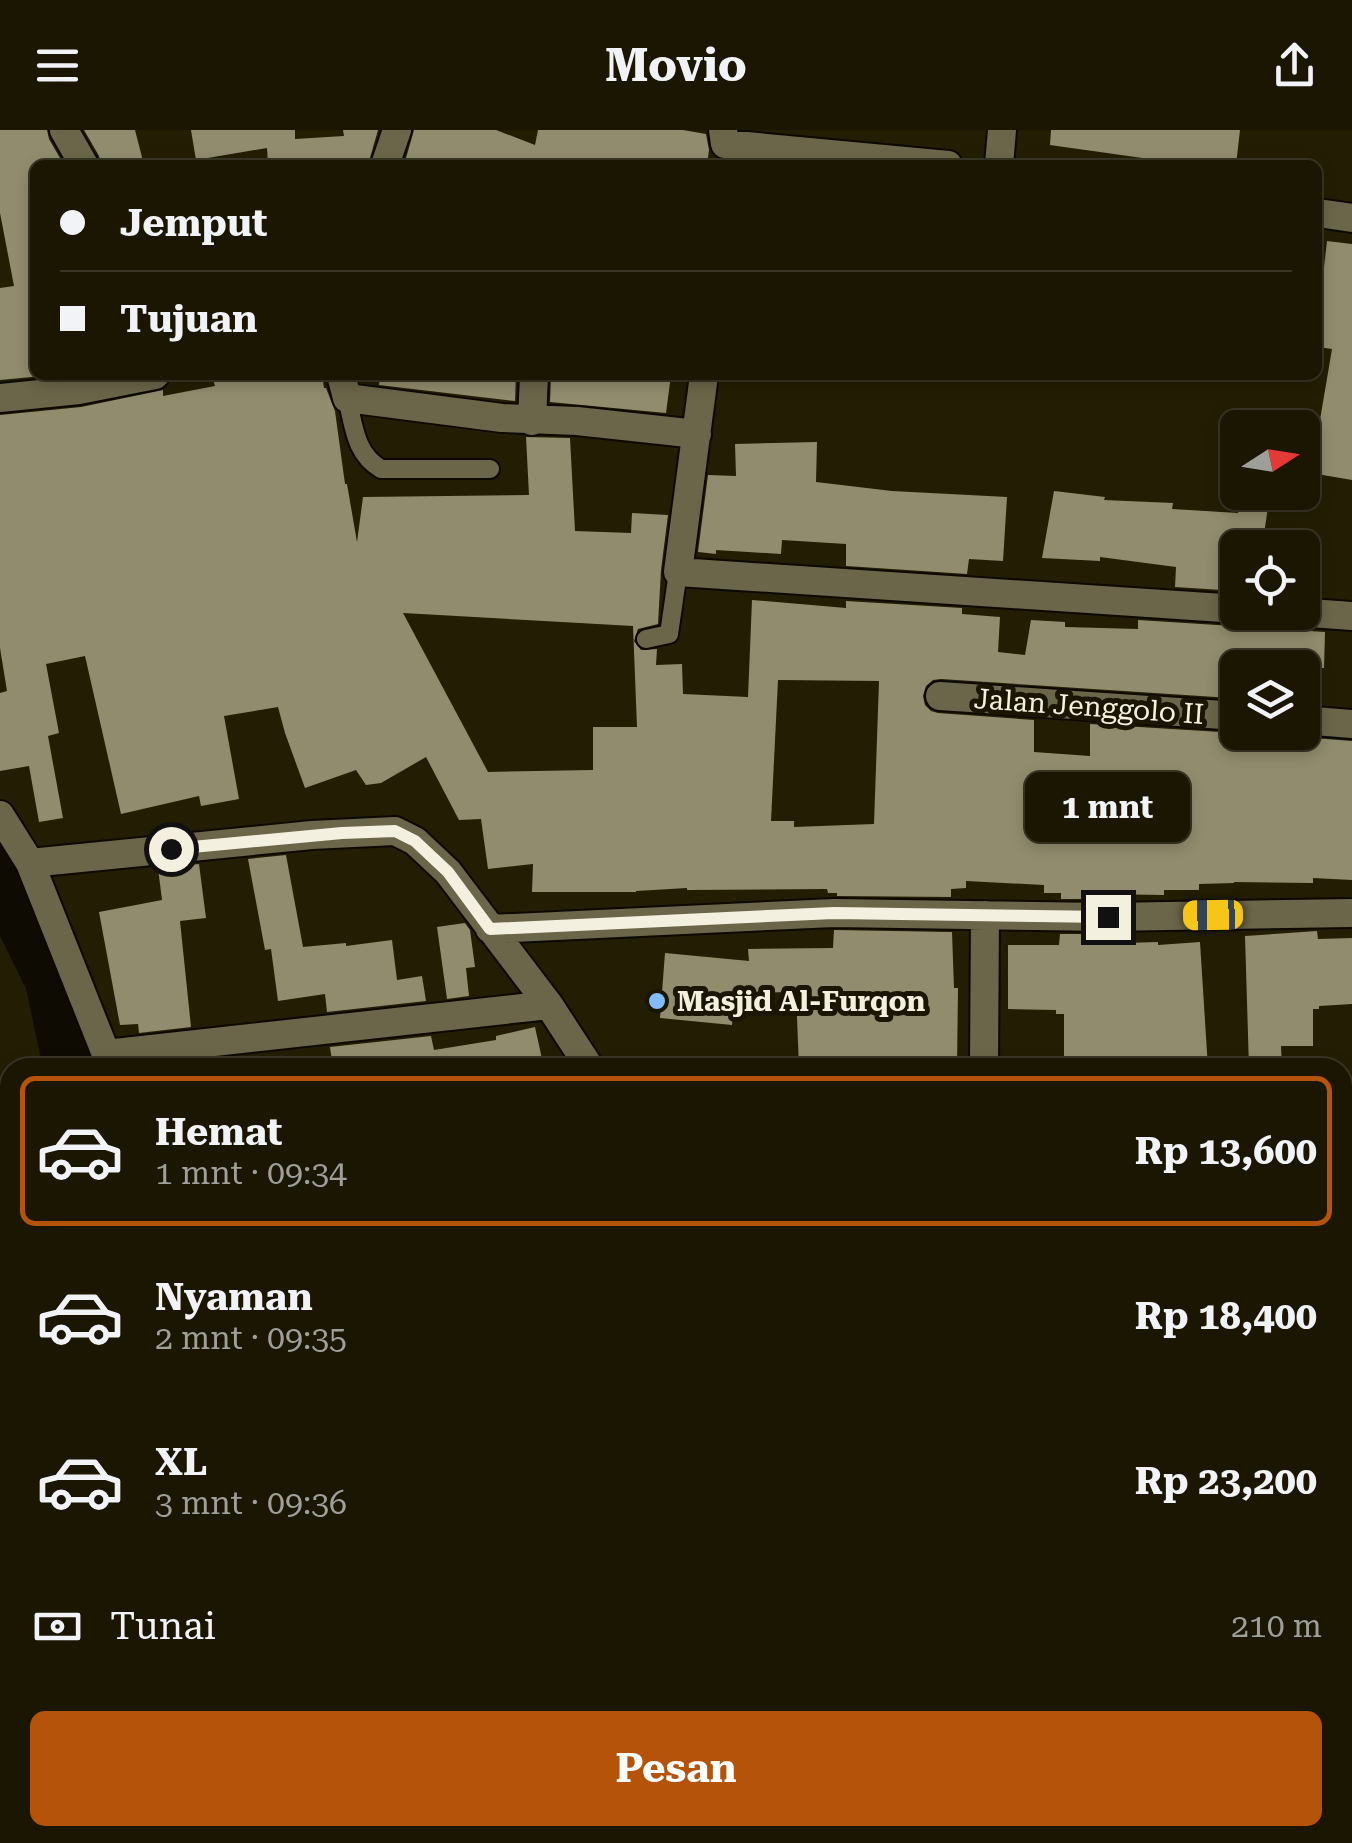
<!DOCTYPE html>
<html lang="id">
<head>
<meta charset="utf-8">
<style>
  body { margin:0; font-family:"Roboto Serif",serif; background:#272311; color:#f1f3f6; height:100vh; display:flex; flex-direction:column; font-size:38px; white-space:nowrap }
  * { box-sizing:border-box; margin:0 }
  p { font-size:32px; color:#9f9f99 }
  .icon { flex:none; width:55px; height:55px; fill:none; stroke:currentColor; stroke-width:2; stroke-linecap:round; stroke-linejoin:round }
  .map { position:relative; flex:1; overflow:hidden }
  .panel { position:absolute; left:0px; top:928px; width:1352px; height:788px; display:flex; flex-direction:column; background:#1a1602; border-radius:30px 30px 0 0; box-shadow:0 5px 15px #0003,0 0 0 2px #383524 }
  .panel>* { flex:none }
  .hud { position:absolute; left:30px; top:30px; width:1292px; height:220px; border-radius:15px; box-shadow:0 5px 15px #0003,0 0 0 2px #383524; display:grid; align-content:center; height:220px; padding:0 30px; background:#1a1602 }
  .needle { width:65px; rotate:78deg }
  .buttons { position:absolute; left:1220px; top:280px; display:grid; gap:20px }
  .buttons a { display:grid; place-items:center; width:100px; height:100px; border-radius:15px; background:#1a1602; box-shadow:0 5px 15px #0003,0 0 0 2px #383524; font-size:50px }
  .end { position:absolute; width:45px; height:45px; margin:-22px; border:12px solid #f3f0e0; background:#111; box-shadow:0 0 0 5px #111 }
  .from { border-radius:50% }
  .bubble { position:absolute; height:70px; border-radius:15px; background:#1a1602; box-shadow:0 5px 15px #0003,0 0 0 2px #383524; font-size:32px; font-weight:700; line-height:70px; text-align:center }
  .car { position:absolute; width:30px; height:60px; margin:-30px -15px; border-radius:12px; box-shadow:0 0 8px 2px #0007; background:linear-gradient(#f5c518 24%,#345 0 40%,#f5c518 0 76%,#345 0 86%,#f5c518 0) }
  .hud b { display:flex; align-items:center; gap:35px; height:95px; font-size:38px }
  .hud b+b { border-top:2px solid #383524 }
  .hud i { width:25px; height:25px; background:#f1f3f6 }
  ul { padding:18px 0 0; list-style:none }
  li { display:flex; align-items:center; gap:30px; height:150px; margin:0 20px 15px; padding:0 10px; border:5px solid transparent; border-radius:15px }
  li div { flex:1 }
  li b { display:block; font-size:38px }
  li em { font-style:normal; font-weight:700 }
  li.active { border-color:#b45309 }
  li>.icon { width:90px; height:90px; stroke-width:1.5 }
  .pay { display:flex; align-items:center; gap:25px; height:110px; padding:0 30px; font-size:38px }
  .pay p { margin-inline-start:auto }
  .button { display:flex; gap:20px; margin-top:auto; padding:20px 30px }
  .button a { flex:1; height:115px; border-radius:15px; background:#b45309; color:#fff; font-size:40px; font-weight:700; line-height:115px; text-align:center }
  header { display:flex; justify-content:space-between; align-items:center; height:130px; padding:0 30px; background:#1a1602; font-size:45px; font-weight:700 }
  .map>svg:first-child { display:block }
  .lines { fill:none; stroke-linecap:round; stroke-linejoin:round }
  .river { stroke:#0d0b02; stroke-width:55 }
  .building { fill:#918c6d; fill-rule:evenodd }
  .service-casing { stroke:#0d0800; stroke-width:22 }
  .minor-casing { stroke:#0d0800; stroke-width:32 }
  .service { stroke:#6b6649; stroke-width:18 }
  .minor { stroke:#6b6649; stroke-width:28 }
  .route { stroke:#f3f0e0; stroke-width:12 }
  .poi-dot { fill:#80bdfa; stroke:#1a1500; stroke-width:4 }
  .labels { text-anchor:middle; stroke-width:10; stroke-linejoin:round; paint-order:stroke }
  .street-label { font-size:28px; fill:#f3f0e0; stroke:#1a1500 }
  .poi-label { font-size:28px; font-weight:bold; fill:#f3f0e0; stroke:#1a1500; text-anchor:start }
</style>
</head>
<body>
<header><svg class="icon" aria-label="menu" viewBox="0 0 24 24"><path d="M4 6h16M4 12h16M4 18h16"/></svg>Movio<svg class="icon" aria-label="share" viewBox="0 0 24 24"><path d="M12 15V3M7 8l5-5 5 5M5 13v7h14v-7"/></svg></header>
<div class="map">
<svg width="1352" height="1713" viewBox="0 0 1352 1713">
  <rect width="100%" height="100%" fill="#231e03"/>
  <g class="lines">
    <path class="river" d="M0 744 52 849 71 938
      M30 1713 31 1705"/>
  </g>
  <path class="building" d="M0 0H47L49 9 64 35H35V245H53L0 250V158L14 156 0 83Z
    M84 0H135L144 35H101L99 26Z
    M191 0H295V9L344 6 343 0H378L368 35H268L267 18 196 30Z
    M414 0H496L535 15 538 0H683L706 4 709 20 707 35H404Z
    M1051 0H1240L1236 35H1192L1050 15Z
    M1327 111 1352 114V350L1311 343 1332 219 1318 217V189Z
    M232 245H322L324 258H326L335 281 345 354H347L357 412 363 367 529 365 526 307 570 308 575 401 631 403 632 383 668 385 661 440 658 494 638 499 634 511 641 520 657 519 656 535 682 534 683 564 748 567 752 470 846 478V471L962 478V484L1000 487 998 522 1025 525 1031 490 1065 492V497L1138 499V490L1325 502 1324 538H1233L1231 568 941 549 933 550 926 556 923 566 925 575 931 581 938 583 1034 590V622L1090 626V594L1237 603 1290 602 1301 607 1352 611V750L1313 748V753L1234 752V753L1199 754V760H1164V765L1096 764V769H1061V763H1044V755L966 751V758L951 759V767L837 766V763H828L827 759 687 760V758L636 761V762H532L533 734 488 739 481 689 459 690 426 627 381 653 366 655 356 640 305 658 285 603 278 577 224 586 239 669 201 676 199 666 121 684 85 526 46 534 59 603 48 606 63 688 39 692 29 636 0 641V563L7 561 0 518V285L81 277 163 260V266L215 256 213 249ZM403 483 633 496 637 597H593V640L488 642ZM778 550 879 551 874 694 794 697V691H771Z
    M380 245H516L515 271 379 255Z
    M551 245 597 249 598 245H671L666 283 550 272Z
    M817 312 816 352 892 361 1007 367 1003 431 969 429 967 444 846 436V414L782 410 781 424 716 420V424L698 422 708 345 736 346 735 314Z
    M1054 361 1105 367 1104 370 1173 373 1172 379 1238 383 1239 373 1268 377 1262 418H1238V461L1175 457 1176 437 1100 427V431L1042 428Z
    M286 725 303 817 346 813V816L392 810 397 850 422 846 426 871 327 882 325 864 278 871 271 819 265 820 248 729Z
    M199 734 206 788 180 791 191 897 139 903 138 894 120 895 99 782 162 770 158 738Z
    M465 793 470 800 475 837 466 838 469 866 447 869 437 797Z
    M834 800 952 802 954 858H958L957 938H799L796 862 735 863 732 895 660 888 665 823 749 831 748 819 833 818Z
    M1317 801 1318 809 1352 808V874L1319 876V879H1313V916H1281L1282 938H1249L1245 806Z
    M1060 804H1095L1094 814 1158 812V815L1200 812 1208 938H1066L1067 931H1064V884H1056V880L1008 879V815H1059Z
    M535 897 544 938H333L330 917 431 906 434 920 496 910V906Z"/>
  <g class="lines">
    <defs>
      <path id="service" d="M347 268C354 296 355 324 381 339H490
        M646 509 669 504 678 442"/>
      <path id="minor" d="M64 0 84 35
        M723 0 725 14 948 35
        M385 35 397 0
        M999 35 1002 0
        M1318 83 1352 88
        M341 245 347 268 502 288 577 291 697 304
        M704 245 678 442 1238 479
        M0 268 79 260 155 245
        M532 291 534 245
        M1297 482 1352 486
        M940 566 1238 586
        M1302 590 1352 594
        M0 685 30 733 106 924 107 938
        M30 733 312 705 395 701 415 711 448 742 549 875 590 938
        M490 799 834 783 1108 787 1352 783
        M106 924 549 875
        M984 938 985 785
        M1342 977H1352
        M1342 1075 1352 1089
        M1342 1327 1352 1320
        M1342 1584 1352 1577
        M693 1705 694 1713
        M1100 1705 1107 1713
        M86 1713 87 1705"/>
    </defs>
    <use href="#service" class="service-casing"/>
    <use href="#minor" class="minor-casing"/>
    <use href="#service" class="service"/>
    <use href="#minor" class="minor"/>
  </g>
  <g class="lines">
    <path class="route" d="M171 719 342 703 395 701 415 711 448 742 490 799 834 783 1108 787"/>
  </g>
  <circle class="poi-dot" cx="657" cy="871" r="10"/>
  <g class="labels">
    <g class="street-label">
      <text transform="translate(1089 576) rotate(4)" y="10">Jalan Jenggolo II</text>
    </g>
    <g class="poi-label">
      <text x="677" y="881">Masjid Al-Furqon</text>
    </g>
  </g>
</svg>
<div class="buttons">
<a><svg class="needle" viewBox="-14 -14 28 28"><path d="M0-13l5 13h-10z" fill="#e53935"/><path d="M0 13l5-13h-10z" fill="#9f9f99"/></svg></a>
<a><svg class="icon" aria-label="locate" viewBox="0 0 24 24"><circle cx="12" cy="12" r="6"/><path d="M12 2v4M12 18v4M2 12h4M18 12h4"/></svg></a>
<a><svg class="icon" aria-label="layers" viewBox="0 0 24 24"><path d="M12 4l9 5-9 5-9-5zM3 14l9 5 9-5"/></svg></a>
</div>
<i class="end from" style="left:171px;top:719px"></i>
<i class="end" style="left:1108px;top:787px"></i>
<div class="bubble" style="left:1025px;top:642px;width:165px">1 mnt</div>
<i class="car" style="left:1213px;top:785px;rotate:269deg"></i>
<div class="hud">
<b><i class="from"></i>Jemput</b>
<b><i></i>Tujuan</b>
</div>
<section class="panel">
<ul>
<li class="active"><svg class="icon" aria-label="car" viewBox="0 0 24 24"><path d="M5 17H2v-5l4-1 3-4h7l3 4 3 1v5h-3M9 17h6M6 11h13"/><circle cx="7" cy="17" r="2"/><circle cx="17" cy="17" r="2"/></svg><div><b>Hemat</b><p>1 mnt · 09:34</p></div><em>Rp 13,600</em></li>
<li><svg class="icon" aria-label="car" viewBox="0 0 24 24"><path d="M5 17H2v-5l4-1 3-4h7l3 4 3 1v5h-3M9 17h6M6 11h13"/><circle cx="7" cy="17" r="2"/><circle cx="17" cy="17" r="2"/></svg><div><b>Nyaman</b><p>2 mnt · 09:35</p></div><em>Rp 18,400</em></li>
<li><svg class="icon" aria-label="car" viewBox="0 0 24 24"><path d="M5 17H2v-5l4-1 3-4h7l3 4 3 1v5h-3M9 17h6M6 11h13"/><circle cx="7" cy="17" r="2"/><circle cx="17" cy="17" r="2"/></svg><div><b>XL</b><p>3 mnt · 09:36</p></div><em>Rp 23,200</em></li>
</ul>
<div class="pay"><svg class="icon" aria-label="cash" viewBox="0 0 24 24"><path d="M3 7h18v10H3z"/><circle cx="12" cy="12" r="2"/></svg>Tunai<p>210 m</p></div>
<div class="button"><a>Pesan</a></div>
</section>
</div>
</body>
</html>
